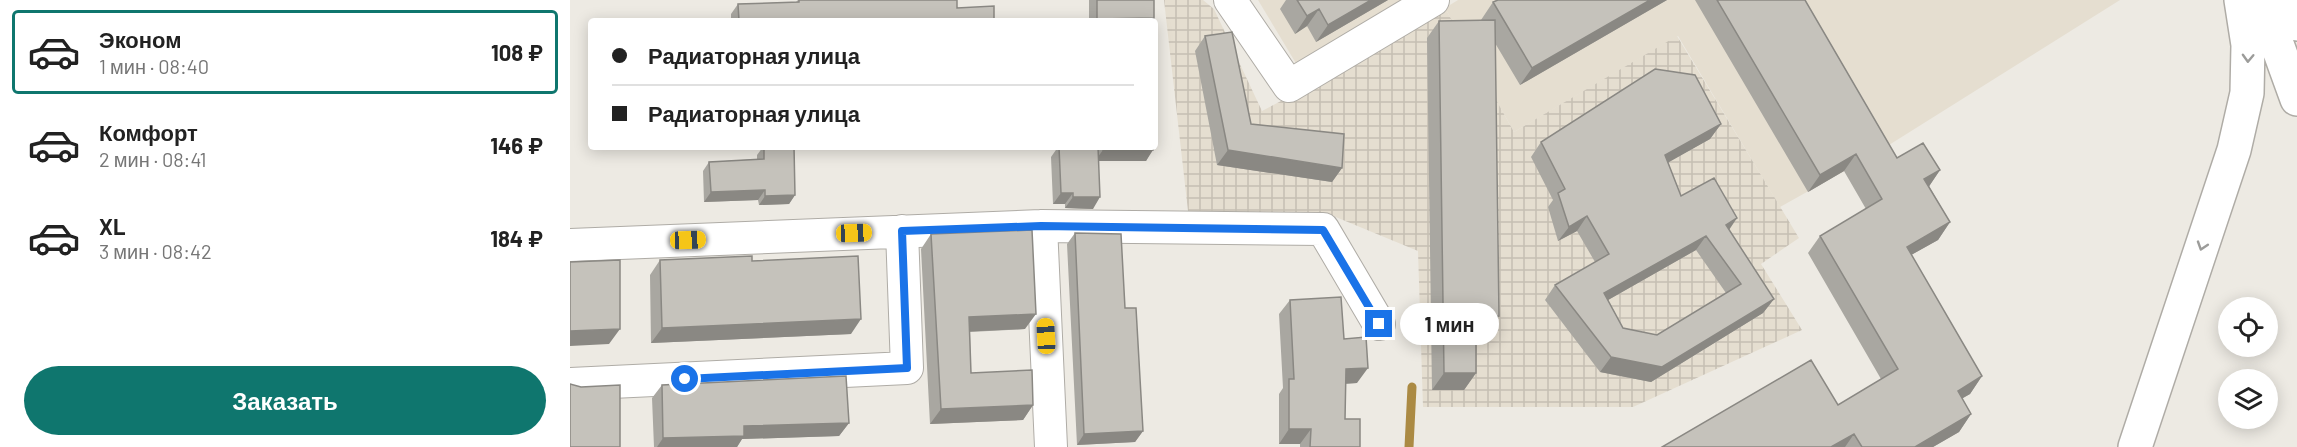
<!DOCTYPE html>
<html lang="ru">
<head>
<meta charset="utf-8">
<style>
  body { margin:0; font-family:Barlow,sans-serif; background:#f2f2f2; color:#222; height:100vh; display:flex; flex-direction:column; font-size:22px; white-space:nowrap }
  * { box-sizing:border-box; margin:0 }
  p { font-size:20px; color:#767676 }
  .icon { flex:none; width:33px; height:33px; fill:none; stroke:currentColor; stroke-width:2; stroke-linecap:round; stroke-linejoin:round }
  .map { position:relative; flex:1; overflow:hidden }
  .details { display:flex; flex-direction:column; background:#fff; width:570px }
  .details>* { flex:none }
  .top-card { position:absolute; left:18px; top:18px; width:570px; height:132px; border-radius:6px; box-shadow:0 3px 15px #0003; display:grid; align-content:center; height:132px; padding:0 24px; background:#fff }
  .fabs { position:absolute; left:1648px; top:297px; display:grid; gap:12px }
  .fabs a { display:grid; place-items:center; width:60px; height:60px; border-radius:50%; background:#fff; box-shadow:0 3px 15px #0003; font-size:30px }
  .end { position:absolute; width:27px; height:27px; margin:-14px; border:8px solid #1a73e8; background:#fff; box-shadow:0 0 0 3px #fff }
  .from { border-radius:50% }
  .bubble { position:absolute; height:42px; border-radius:21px; background:#fff; box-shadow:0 3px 15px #0003; font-size:20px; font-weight:700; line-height:42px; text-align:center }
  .car { position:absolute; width:18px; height:36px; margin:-18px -9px; border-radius:8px; box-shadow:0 0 4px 2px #0007; background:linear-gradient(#f5c518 24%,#345 0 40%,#f5c518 0 76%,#345 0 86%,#f5c518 0) }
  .top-card b { display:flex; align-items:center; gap:21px; height:57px; font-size:22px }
  .top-card b+b { border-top:2px solid #e0e0e0 }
  .top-card i { width:15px; height:15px; background:#222 }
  ul { padding:10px 0 0; list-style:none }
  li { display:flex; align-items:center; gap:18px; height:84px; margin:0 12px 9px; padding:0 12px; border:3px solid transparent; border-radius:6px }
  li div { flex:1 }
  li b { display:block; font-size:22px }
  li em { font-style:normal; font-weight:700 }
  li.on { border-color:#0f766e }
  li>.icon { width:54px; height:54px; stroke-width:1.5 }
  .cta { display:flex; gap:12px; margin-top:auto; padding:12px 24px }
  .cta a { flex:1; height:69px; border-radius:36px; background:#0f766e; color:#fff; font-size:24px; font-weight:700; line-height:69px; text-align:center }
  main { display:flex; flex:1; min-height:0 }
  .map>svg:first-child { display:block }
  .built { fill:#e5ded0 }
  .industrial { fill:url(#industrial-grid) }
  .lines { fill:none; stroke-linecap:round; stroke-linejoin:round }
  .stream { stroke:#ab8a43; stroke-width:9 }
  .minor-casing { stroke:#afaca6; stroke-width:34 }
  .secondary-casing { stroke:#afaca6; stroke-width:36 }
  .minor { stroke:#fff; stroke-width:32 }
  .secondary { stroke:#fff; stroke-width:33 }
  .wall { fill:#a9a7a1; fill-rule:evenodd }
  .shaded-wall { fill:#8a8883 }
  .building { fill:#c5c2bb; stroke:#8a8883; stroke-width:1.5; fill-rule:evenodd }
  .oneway { stroke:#9c9c9a }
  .route { stroke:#1a73e8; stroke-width:8 }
</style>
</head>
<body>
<main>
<section class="details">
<ul>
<li class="on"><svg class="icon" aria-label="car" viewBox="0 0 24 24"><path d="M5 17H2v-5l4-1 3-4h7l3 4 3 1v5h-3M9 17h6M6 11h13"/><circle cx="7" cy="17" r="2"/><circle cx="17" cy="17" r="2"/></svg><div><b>Эконом</b><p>1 мин · 08:40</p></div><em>108 ₽</em></li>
<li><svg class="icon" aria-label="car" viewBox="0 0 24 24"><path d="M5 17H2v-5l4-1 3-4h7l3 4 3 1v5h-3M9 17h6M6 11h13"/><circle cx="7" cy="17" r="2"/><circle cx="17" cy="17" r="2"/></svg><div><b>Комфорт</b><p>2 мин · 08:41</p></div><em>146 ₽</em></li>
<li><svg class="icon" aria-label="car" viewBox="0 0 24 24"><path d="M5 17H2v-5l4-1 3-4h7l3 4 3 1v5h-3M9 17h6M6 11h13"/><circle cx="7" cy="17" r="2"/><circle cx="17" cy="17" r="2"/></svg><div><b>XL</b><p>3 мин · 08:42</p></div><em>184 ₽</em></li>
</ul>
<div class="cta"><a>Заказать</a></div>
</section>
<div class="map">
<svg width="1727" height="447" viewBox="0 0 1727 447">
  <defs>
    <pattern id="industrial-grid" width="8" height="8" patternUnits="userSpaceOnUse" patternTransform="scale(1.5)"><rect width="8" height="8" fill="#e5ded0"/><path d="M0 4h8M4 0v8" fill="none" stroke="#c5bfb3"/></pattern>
  </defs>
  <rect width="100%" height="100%" fill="#edeae3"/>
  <path class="built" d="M688 0H835L727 65Z
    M888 0H1550L1303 155 1210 207 1108 36 944 132 875 8Z"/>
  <path class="industrial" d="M594 0H633L644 9 692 111 801 54 875 8 944 132 1107 36 1229 238 1191 264 1232 330 1063 407H853L848 251 756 213 618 211Z"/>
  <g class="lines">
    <path class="stream" d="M839 447 842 387"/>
    <defs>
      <path id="minor" d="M660 0 719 86 863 0
        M471 226 481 447
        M0 245 471 226 753 229 809 324
        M0 384 337 368 332 231"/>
      <path id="secondary" d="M1691 0 1727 99
        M1712 0 1727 24
        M1565 447 1664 150 1677 93 1678 45 1671 0"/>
    </defs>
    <use href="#minor" class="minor-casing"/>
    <use href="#secondary" class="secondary-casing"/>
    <use href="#minor" class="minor"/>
    <use href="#secondary" class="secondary"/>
  </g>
  <path class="wall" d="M228 0H387V8L424 21H161V14L168 4 226 2Z
    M519 0H584L582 21H519Z
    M716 0H818L746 42 737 26 725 34 710 9Z
    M928 0H1097L950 85 925 43 917 334H906V373L894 390H862L857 38 869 21H912L911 20 923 2Z
    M1125 0H1235L1327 158 1370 170 1359 186 1380 222 1368 240 1341 255 1412 376 1400 394 1392 398 1401 414 1389 432 1363 447H1092L1268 405 1311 379 1238 253 1250 236 1296 209 1274 171 1238 192Z
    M635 36 681 124 772 168 762 182 647 165 625 51Z
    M1151 124 1140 139 1098 162 1111 196 1159 230 1204 299 1193 313 1081 382 1030 372 975 300 985 285 1025 262 1007 231 988 241 978 207 983 200 961 157 971 142ZM1126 250 1156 293 1087 335 1053 328 1038 300Z
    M193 147H224L225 195 219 204 189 205 188 200 134 202 133 171 139 162 187 159V155Z
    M488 147H583L576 161H529L523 209 495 208V204H483L481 157Z
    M505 233 555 308 573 431 565 442 507 445 497 244Z
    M361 234 455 329 400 332 401 373 463 405 453 420 360 424 351 249Z
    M90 260 182 261 281 334 81 343 80 275Z
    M720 300 774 339 787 383 776 384 775 419 790 447H730V444H709V394L713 388 709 314Z
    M92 385 279 423 269 436 172 439 167 447H84L82 398Z"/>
  <path class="shaded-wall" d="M801 0H818L746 42 758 25Z
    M1080 0H1097L950 85 962 68Z
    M749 9 737 26 725 34 737 16Z
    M584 18 582 21H526L527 19Z
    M1151 124 1140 139 1085 170 1095 155Z
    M533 150H583L576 161H525Z
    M658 150 772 168 762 182 647 165Z
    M1286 154 1274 171 1238 192 1250 175Z
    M1370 170 1358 188 1354 179Z
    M195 190 188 200 134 202 141 192Z
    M491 193H503L495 204H483Z
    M225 195 219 204 189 205 195 196Z
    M503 197H530L523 209 495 208Z
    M1017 216 1007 231 988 241 999 227Z
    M1167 218 1157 233 1156 225Z
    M1380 222 1368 240 1325 264 1337 247Z
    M1136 236 1126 250 1024 308 1034 293Z
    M1204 299 1193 313 1081 382 1030 372 1041 357Z
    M466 314 455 329 389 332 399 317Z
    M929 316 917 334H894L906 317Z
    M291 319 281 334 81 343 92 328Z
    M50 329 39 344 0 346V331Z
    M798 368 787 383 765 384 776 369Z
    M874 373H906L894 390H862Z
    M1412 376 1400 394 1376 408 1388 391Z
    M463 405 453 420 360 424 371 409Z
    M1401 414 1389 432 1363 447H1345Z
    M279 423 269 436 172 439 167 447H87L93 438 174 426Z
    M719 429H741L730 444H709Z
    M573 431 565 442 507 445 514 434Z
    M1284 434 1275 447H1261Z"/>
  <path class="building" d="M229 0H387V8L424 6V21H169L168 4 229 2Z
    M527 0H584V18L527 19Z
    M727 0H801L758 25 749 9 737 16Z
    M928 0H1080L962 68 923 2Z
    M1147 0H1235L1327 158 1353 143 1370 170 1354 179 1380 222 1337 247 1412 376 1388 391 1401 414 1345 447H1292L1284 434 1261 447H1092L1241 360 1268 405 1328 369 1250 236 1312 199 1286 154 1250 175Z
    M925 20 929 316 906 317V373H874L869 21Z
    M662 32 681 124 774 134 772 168 658 150 635 36Z
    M1085 69 1125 75 1151 124 1095 155 1111 196 1144 178 1167 218 1156 225 1204 299 1092 367 1041 357 985 285 1039 254 1017 216 999 227 988 193 995 189 971 142ZM1136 236 1171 284 1087 335 1053 328 1034 293Z
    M194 147H224L225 195 195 196V190L141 192 139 162 194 159Z
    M489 147H528L530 197H503V193H491Z
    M533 147H583V150H533Z
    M462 230 466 314 399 317 401 373 462 370 463 405 371 409 361 234Z
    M505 233 551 234 555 308H566L573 431 514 434Z
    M182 256V261L288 256 291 319 92 328 90 260Z
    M50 260V329L0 331V262Z
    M771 297 774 339 796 337 798 368 776 369 775 419H790V447H740L741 429H719V379H724L720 300Z
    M276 376 279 423 174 426V436L93 438 92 385Z
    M0 384 11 387 50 385V447H0Z"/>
  <defs><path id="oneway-chevron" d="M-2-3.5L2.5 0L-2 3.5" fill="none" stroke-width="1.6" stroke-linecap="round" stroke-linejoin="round" transform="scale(1.5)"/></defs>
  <g class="oneway">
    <use href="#oneway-chevron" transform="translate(1678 58) rotate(92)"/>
    <use href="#oneway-chevron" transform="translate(1632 246) rotate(108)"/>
  </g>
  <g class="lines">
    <path class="route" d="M115 379 337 368 332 231 471 226 753 230 809 324"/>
  </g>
</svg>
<div class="fabs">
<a><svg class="icon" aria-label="locate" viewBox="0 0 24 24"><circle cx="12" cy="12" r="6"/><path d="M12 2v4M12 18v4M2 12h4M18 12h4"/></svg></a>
<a><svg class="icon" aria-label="layers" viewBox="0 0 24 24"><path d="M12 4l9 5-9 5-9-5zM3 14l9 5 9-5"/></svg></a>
</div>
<i class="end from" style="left:115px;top:379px"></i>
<i class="end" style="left:809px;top:324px"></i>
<div class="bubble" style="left:830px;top:303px;width:99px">1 мин</div>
<i class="car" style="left:284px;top:233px;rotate:88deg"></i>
<i class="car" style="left:118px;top:240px;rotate:88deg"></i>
<i class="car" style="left:476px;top:336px;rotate:357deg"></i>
<div class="top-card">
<b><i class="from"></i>Радиаторная улица</b>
<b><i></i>Радиаторная улица</b>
</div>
</div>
</main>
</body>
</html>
